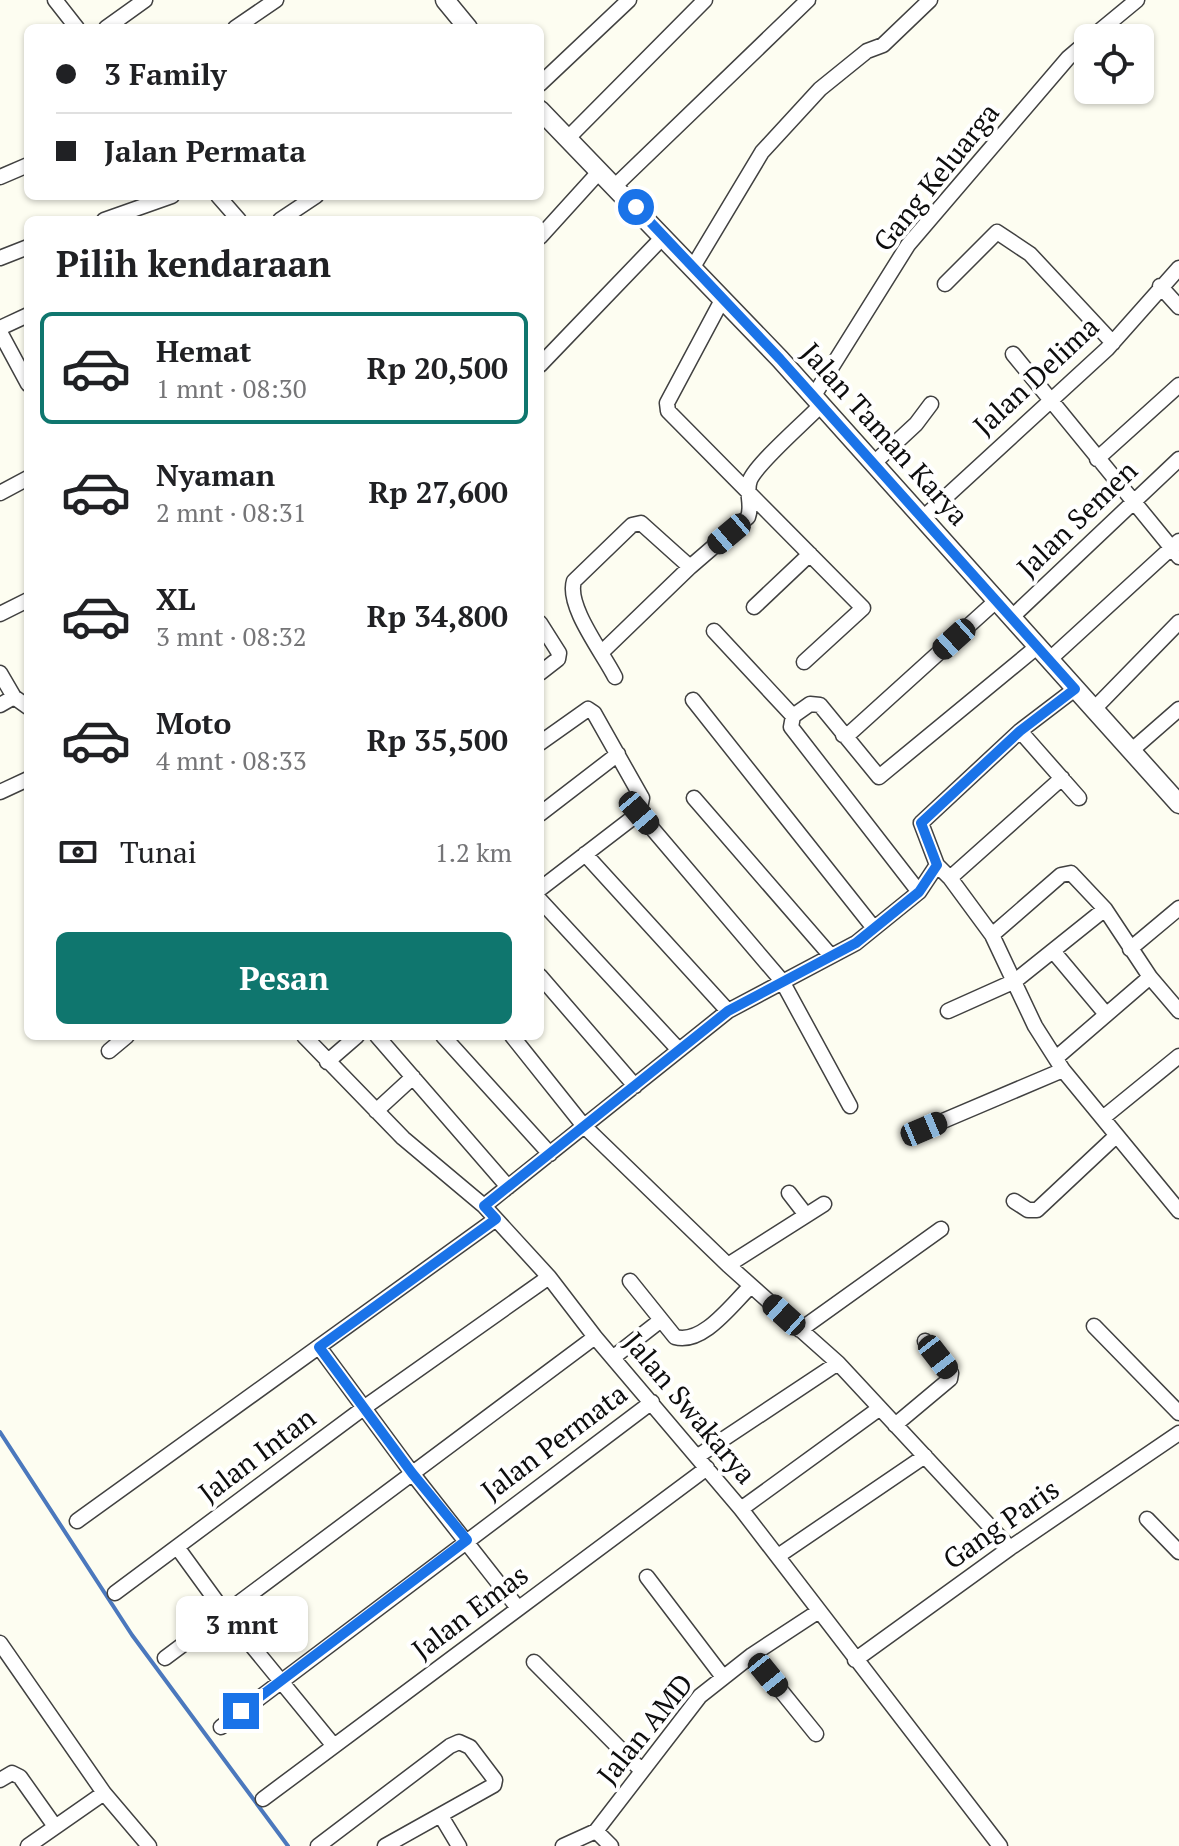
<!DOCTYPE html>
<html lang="id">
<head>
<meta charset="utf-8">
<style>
  body { margin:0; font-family:"PT Serif",serif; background:#f6f6f6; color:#202124; height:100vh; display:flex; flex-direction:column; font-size:30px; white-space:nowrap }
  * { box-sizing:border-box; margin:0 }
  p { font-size:26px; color:#757577 }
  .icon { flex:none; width:44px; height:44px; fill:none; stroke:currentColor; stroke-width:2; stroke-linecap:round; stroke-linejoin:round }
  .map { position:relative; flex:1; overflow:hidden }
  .side { position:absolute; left:24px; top:216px; width:520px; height:824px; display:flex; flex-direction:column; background:#fff; border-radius:12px; box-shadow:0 2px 6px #0004 }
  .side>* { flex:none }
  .banner { position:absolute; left:24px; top:24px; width:520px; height:176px; border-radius:12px; box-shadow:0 2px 6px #0004; display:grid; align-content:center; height:176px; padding:0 32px; background:#fff }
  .buttons { position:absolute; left:1074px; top:24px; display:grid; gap:16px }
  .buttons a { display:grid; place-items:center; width:80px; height:80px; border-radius:12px; background:#fff; box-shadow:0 2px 6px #0004; font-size:40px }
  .end { position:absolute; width:36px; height:36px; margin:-18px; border:10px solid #1a73e8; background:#fff; box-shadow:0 0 0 4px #fff }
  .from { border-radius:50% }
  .bubble { position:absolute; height:56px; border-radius:12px; background:#fff; box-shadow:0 2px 6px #0004; font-size:26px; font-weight:600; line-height:56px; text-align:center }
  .car { position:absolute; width:24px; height:48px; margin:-24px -12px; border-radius:10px; box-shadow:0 0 6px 2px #0007; background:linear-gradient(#222 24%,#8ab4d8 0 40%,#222 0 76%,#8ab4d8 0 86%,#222 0) }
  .banner b { display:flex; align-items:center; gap:28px; height:76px; font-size:30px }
  .banner b+b { border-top:2px solid #e0e0e0 }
  .banner i { width:20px; height:20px; background:#202124 }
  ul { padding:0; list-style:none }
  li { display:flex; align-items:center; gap:24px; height:112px; margin:0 16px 12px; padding:0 16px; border:4px solid transparent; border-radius:12px }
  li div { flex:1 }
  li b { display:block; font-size:30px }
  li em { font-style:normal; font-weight:600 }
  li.on { border-color:#0f766e }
  li>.icon { width:72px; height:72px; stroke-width:1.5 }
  h2 { padding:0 32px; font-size:36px; line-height:96px }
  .pay { display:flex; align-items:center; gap:20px; height:88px; padding:0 32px; font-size:30px }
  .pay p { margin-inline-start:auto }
  .primary-button { display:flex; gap:16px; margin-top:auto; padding:16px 32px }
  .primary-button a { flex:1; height:92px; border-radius:12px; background:#0f766e; color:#fff; font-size:32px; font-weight:600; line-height:92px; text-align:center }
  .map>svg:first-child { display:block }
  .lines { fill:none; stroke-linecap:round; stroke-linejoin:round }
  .stream { stroke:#4b78bd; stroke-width:4 }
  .minor-casing { stroke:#414141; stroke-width:17 }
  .tertiary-casing { stroke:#414141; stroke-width:21 }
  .minor { stroke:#fff; stroke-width:14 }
  .tertiary { stroke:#fff; stroke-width:18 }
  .route { stroke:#1a73e8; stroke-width:10 }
  .labels { text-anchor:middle; stroke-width:8; stroke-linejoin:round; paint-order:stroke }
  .street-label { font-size:28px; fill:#0e0e0e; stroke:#fff }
</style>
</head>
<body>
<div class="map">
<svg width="1179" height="1846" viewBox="0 0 1179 1846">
  <rect width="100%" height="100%" fill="#fdfdf1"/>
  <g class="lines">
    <path class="stream" d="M0 1432 132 1635 288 1846"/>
    <defs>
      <path id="minor" d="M55 0 77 28
        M106 28 145 0
        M235 28 276 0
        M1091 38 1137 0
        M540 84 629 0
        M568 138 705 0
        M0 177 28 165
        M615 186 808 0
        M218 196 239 220
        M104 220 172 196
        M280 220 316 196
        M540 237 599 172
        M0 258 28 247
        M693 267 762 152 820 89 867 51 883 45 930 0
        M945 284 997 232 1030 254 1113 343
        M1160 286 1179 307
        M722 300 667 403 668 411 863 608 804 662
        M0 328 28 315
        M0 332 28 384
        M1013 354 1179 557
        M540 365 663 237
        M813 397 908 245 1068 58 1088 41
        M1097 459 1179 385
        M874 463 916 424 931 404
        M0 493 28 478
        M924 517 1107 349 1179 268
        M754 607 810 554
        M0 614 28 600
        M1012 617 1179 459
        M540 623 559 653 558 659 540 673
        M714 631 793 716
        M602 652 690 567 748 517C753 504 745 493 750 480 757 463 806 421 821 405
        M1050 659 1179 541
        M0 673 14 697 28 707
        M615 677C603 653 566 606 574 581L632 525 641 523 690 567
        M693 700 873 927
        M0 705 14 697
        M1094 709 1179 622
        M1020 731 1079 798
        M843 735 849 734 996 601
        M540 743 588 709 594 713 642 798 639 813
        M1132 750 1179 709
        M1062 778 950 878 937 865 921 823 1020 731 1075 689
        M0 792 28 779
        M694 798 831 956
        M639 813 782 981 850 1106
        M540 814 618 754
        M585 854 728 1011
        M950 878 992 935
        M540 889 639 813
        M919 892 791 727 793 716 810 704 820 705 879 777 1038 646
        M540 900 678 1049
        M1130 949 1179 908
        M1053 951 1105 1013
        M540 976 635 1086
        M948 1011 1015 981 1105 909
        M1179 1011 1150 977 1105 909 1071 873 1061 875 992 935 1035 1026 1063 1070 1179 1211
        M304 1036 403 1138 484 1206 549 1277 595 1337 741 1509 1000 1846
        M377 1036 508 1187
        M443 1036 550 1154
        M512 1036 583 1125 728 1265 838 1363 1010 1548
        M109 1051 127 1036
        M1056 1058 1150 977
        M327 1062 357 1036
        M376 1111 413 1077
        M1104 1117 1179 1056
        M924 1129 1063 1070
        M789 1193 806 1215
        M1014 1201 1028 1210H1037L1116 1136
        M484 1206 728 1011 856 943 919 892 937 865
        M728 1265 824 1204
        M630 1281 675 1337C703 1345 732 1304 751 1286
        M1094 1326 1179 1413
        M800 1330 941 1229
        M319 1347 412 1473 518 1608
        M615 1356 661 1320
        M895 1425 950 1379 951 1373 925 1341
        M698 1456 838 1363
        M741 1509 880 1408
        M1147 1519 1179 1552
        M77 1521 496 1219
        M177 1547 225 1613 334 1746
        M778 1556 925 1456
        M647 1577 723 1677
        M115 1593 365 1407 549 1277
        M0 1643 104 1793 149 1846
        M752 1655 816 1734
        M165 1658 595 1337
        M855 1660 1010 1548 1179 1433
        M534 1662 642 1771
        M221 1727 652 1402
        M0 1780 12 1773 20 1777 54 1825
        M263 1799 707 1468
        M441 1816 459 1846
        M596 1831 611 1846
        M28 1846 104 1793
        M318 1846 450 1746 459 1742 470 1747 495 1780 494 1785 385 1846
        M563 1846 596 1831 700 1696 752 1655 819 1611"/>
      <path id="tertiary" d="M445 0 468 28
        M540 110 780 359 1179 804"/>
    </defs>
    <use href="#minor" class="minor-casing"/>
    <use href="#tertiary" class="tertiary-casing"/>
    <use href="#minor" class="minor"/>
    <use href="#tertiary" class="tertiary"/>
  </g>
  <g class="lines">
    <path class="route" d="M241 1711 467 1540 412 1473 319 1347 496 1219 484 1206 728 1011 856 943 919 892 937 865 921 823 1020 731 1075 689 780 359 636 207"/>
  </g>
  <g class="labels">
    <g class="street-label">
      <text transform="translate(936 177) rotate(-51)" y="10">Gang Keluarga</text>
      <text transform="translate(1036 376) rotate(-43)" y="10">Jalan Delima</text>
      <text transform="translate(885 434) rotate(48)" y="10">Jalan Taman Karya</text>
      <text transform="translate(1077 519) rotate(-44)" y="10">Jalan Semen</text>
      <text transform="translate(690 1408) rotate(50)" y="10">Jalan Swakarya</text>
      <text transform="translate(554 1442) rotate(-37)" y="10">Jalan Permata</text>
      <text transform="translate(257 1455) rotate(-37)" y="10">Jalan Intan</text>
      <text transform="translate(1001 1524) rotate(-35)" y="10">Gang Paris</text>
      <text transform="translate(470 1612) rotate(-37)" y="10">Jalan Emas</text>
      <text transform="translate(645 1729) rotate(-51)" y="10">Jalan AMD</text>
    </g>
  </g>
</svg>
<div class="buttons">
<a><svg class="icon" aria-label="locate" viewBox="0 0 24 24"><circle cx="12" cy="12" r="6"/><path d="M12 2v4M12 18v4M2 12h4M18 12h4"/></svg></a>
</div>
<i class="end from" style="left:636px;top:207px"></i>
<i class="end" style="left:241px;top:1711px"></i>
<div class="bubble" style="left:176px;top:1596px;width:132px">3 mnt</div>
<i class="car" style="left:729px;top:534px;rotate:230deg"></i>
<i class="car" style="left:954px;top:639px;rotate:228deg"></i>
<i class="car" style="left:639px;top:813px;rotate:140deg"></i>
<i class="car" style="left:924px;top:1129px;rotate:67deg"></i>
<i class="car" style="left:784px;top:1315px;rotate:312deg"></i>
<i class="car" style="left:938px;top:1357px;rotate:142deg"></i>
<i class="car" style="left:768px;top:1675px;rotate:141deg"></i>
<div class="banner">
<b><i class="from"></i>3 Family</b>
<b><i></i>Jalan Permata</b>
</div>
<section class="side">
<h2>Pilih kendaraan</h2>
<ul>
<li class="on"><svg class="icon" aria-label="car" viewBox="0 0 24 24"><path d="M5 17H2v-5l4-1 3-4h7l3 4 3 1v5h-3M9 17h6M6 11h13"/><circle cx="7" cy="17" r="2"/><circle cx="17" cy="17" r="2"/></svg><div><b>Hemat</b><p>1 mnt · 08:30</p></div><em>Rp 20,500</em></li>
<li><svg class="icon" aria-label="car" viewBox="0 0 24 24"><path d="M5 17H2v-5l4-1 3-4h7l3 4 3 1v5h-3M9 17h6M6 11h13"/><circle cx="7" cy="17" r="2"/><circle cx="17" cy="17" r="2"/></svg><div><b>Nyaman</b><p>2 mnt · 08:31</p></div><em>Rp 27,600</em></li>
<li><svg class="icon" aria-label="car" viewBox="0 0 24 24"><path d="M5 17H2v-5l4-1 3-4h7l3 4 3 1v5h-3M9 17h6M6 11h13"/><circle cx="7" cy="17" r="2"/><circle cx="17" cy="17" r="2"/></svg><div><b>XL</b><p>3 mnt · 08:32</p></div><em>Rp 34,800</em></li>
<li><svg class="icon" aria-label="car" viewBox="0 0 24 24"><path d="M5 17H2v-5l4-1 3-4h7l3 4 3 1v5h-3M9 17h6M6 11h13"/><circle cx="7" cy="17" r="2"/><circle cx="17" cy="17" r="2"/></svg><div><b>Moto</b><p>4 mnt · 08:33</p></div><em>Rp 35,500</em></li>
</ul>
<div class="pay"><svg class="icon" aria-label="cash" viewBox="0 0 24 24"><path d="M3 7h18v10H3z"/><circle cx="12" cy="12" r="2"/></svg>Tunai<p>1.2 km</p></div>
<div class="primary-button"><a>Pesan</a></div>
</section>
</div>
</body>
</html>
